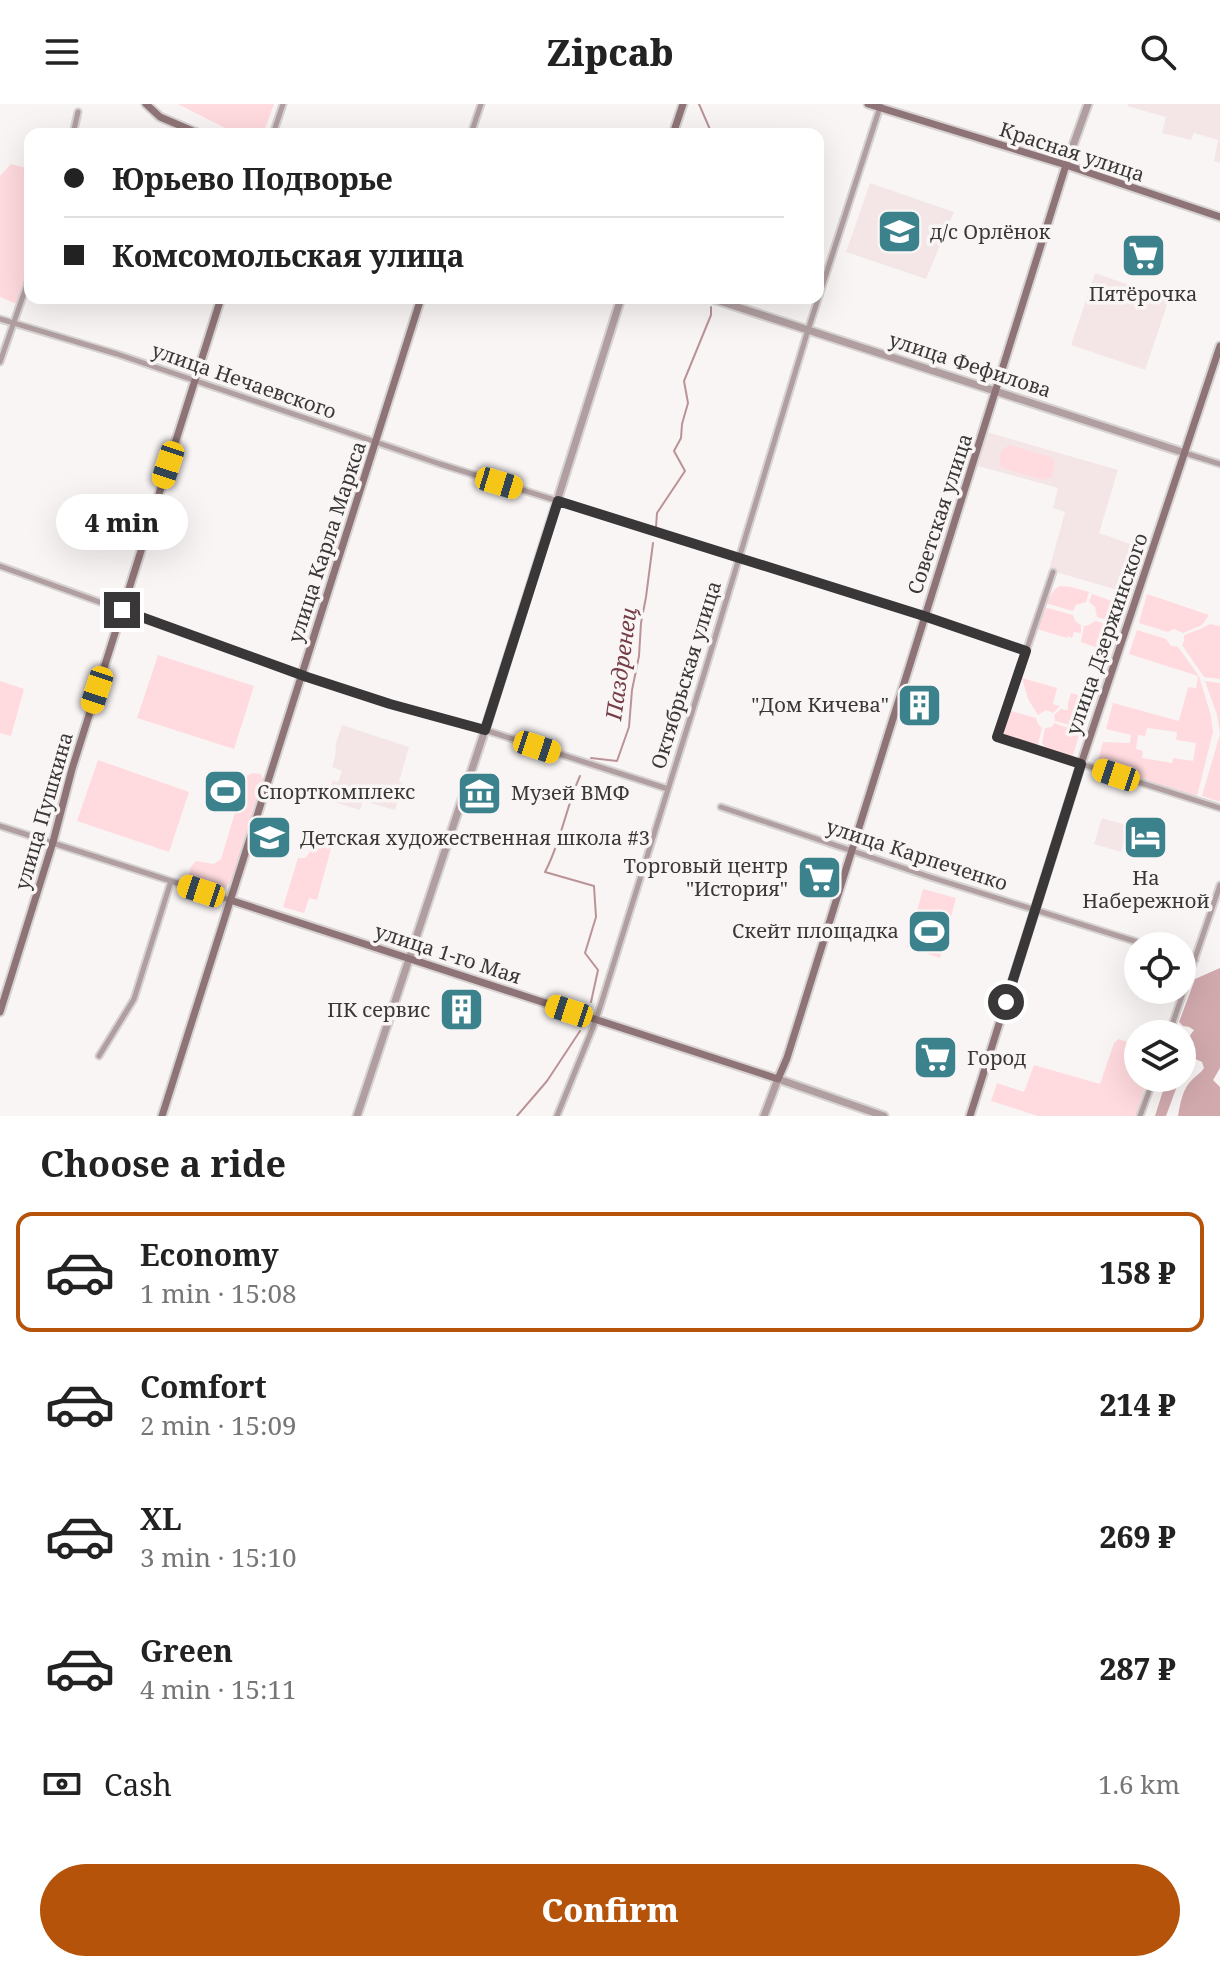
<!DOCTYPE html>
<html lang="en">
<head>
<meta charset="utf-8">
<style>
  body { margin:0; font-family:"Noto Serif",serif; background:#f2f2f2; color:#222; height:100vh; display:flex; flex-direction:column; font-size:30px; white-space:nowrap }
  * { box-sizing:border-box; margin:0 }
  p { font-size:26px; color:#767676 }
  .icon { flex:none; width:44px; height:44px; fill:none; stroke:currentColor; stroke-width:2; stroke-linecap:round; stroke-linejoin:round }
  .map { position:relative; height:1012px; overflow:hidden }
  .details { display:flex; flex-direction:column; background:#fff; flex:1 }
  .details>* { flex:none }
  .hud { position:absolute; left:24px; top:24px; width:800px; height:176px; border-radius:16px; box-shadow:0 8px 32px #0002; display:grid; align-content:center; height:176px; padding:0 40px; background:#fff }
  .tools { position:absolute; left:1124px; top:828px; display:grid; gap:16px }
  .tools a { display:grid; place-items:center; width:72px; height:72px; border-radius:50%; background:#fff; box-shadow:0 8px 32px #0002; font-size:40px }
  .end { position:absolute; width:36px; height:36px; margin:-18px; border:10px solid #393737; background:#fff; box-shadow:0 0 0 4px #fff }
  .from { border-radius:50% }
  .bubble { position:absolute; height:56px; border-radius:28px; background:#fff; box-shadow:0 8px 32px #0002; font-size:26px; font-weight:800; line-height:56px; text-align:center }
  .car { position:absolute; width:24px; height:48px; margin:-24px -12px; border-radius:10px; box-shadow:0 0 6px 2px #0007; background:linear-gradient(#f5c518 24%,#345 0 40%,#f5c518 0 76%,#345 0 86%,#f5c518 0) }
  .hud b { display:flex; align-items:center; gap:28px; height:76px; font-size:30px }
  .hud b+b { border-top:2px solid #e0e0e0 }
  .hud i { width:20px; height:20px; background:#222 }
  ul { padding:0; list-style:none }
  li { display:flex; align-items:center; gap:24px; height:120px; margin:0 16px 12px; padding:0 24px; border:4px solid transparent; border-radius:16px }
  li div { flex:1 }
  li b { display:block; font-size:30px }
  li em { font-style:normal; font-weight:800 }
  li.on { border-color:#b45309 }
  li>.icon { width:72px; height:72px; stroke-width:1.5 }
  h2 { padding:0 40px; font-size:36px; line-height:96px }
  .pay { display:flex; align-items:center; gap:20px; height:88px; padding:0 40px; font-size:30px }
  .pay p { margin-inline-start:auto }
  .button { display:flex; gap:16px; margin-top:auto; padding:16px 40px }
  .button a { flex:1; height:92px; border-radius:48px; background:#b45309; color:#fff; font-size:32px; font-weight:800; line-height:92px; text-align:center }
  header { display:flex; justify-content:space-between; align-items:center; height:104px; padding:0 40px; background:#fff; font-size:36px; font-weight:800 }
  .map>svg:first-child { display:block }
  .built { fill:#f4e6e7 }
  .green { fill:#ffdade; fill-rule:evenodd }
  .forest { fill:#d2aaae }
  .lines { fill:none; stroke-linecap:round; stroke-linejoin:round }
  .stream { stroke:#ba9397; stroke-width:2 }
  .minor-casing { stroke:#d7d3d3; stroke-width:9 }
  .tertiary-casing { stroke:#d7d3d3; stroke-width:11 }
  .secondary-casing { stroke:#d7d3d3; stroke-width:11 }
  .minor { stroke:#b09ea0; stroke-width:5 }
  .tertiary { stroke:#b09ea0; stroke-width:7 }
  .secondary { stroke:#8e7477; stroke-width:7 }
  .route { stroke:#393737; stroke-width:10 }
  .labels { text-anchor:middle; stroke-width:7; stroke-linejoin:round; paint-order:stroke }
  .street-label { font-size:20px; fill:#393737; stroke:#faf5f5 }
  .poi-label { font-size:20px; fill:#393737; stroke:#faf5f5; text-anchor:start }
  .water-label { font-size:22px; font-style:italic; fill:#753e46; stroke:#faf5f5 }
</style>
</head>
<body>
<header><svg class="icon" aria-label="menu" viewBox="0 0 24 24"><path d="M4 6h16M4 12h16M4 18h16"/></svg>Zipcab<svg class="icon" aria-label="search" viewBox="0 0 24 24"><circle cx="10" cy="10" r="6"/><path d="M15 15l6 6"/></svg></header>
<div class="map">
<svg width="1220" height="1012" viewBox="0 0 1220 1012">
  <rect width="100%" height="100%" fill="#faf5f5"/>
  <path class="built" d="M1128 0H1220V59L1214 57 1218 36 1194 29 1191 36 1162 29 1166 13 1127 2Z
    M870 79 954 108 926 175 846 148Z
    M1095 169 1169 195 1145 266 1071 241Z
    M987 328 1118 366 1099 429 1144 445 1131 490 1049 466 1065 408 1053 404 1058 384 978 362Z
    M342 621 409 643 399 678 403 680 395 706 363 697 360 706 327 696 333 676 338 678 342 667 332 663 335 653 336 639Z
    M1102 714 1129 722 1121 748 1094 740Z"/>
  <path class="green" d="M178 0H274L263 30H237Z
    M11 60 30 65V172L26 185 17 200 0 193V72Z
    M1009 341 1051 353 1055 359 1052 373 1044 376 1002 364C997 354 999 347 1009 341Z
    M1060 482 1071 483 1089 488 1086 498 1076 501 1073 507 1045 499 1055 485Z
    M1092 490 1120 500 1114 518 1097 513 1095 503 1089 498Z
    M1147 490 1209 511 1202 521 1183 529 1174 525 1168 528 1139 519Z
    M1044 503 1073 511 1075 517 1081 521V529L1074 528 1072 534 1068 532 1067 534 1037 525Z
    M1095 517 1112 522 1106 541 1098 544 1081 538 1084 522 1089 521Z
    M1210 520 1220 522V575L1204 573 1182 541 1184 537V531L1200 525Z
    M1137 526 1166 535 1171 542 1178 543 1199 572 1211 612 1213 628 1197 692 1097 661 1103 638 1130 639 1131 631 1106 625 1113 599 1179 617 1188 583 1196 584 1198 572 1129 550ZM1147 624 1177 628 1176 636 1196 639 1193 657 1173 654 1172 659 1142 654 1143 647 1136 645 1138 631 1145 632Z
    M158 551 254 582 234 645 137 614Z
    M1022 574 1057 584 1053 600 1060 602 1053 609 1046 606 1038 611 1028 595Z
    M0 577 24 585 11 632 0 629Z
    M1205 577 1220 579V698L1202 692 1220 630 1217 611Z
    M1071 589 1078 591 1086 605 1081 624 1055 617 1054 611 1062 604 1063 606H1068V599Z
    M1008 606 1036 614 1038 620 1042 624 1038 640 1036 643 1003 632 1002 624Z
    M1054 619 1080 628 1072 654 1048 647 1042 639 1045 624 1052 623Z
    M98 656 189 688 169 748 77 717Z
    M253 669 261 670 263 675 232 777 225 784 189 775 190 764 196 757 214 760 221 755 246 672Z
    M332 741 317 796 309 794 304 809 283 803 298 754H305L314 743Z
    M923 785 956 794 940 854 907 843Z
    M1119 935 1138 942V974H1148L1136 1012H1038L991 997 997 979 1024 988 1034 961 1100 980 1114 939Z"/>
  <path class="forest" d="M1220 864V964L1213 976 1220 983V1012H1178C1180 1001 1182 987 1190 978 1195 972 1200 970 1204 964L1202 958 1191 953 1186 958 1182 968V942L1194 926 1189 923 1183 922 1179 918 1195 875Z
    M1167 974H1180L1166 1012H1155Z"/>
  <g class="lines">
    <path class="stream" d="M699 0 712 30
      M656 423 657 409 685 367 674 347 681 334 682 320 688 299 684 277 711 211V203
      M591 654 617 657 629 623 632 586 639 552 641 519 646 493 653 439
      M580 672C566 703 561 738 545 768L594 782 596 813 585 849 598 866 591 898
      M517 1012 547 977 580 927"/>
    <defs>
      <path id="minor" d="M73 30 78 8
        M273 30 283 0
        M471 30 481 0
        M0 215 117 250 440 360 924 512 1026 547
        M0 258 30 172
        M1185 349 1220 360
        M0 462 307 573 390 600 485 626 668 685
        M1053 468 997 633 1220 704
        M721 703 930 773 1150 842
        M0 722 230 796
        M1182 852 1195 856
        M1169 930 1220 781
        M99 952 134 895 171 777
        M557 1012 596 916 704 570 808 226 881 0
        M1140 1012 1154 974"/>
      <path id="tertiary" d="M1066 61 1088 0
        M710 194 1185 349
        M357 1012 485 626 621 194
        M764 1012 778 975 884 1012"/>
      <path id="secondary" d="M146 0 160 13 200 30
        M868 0 1066 61 1220 113
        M673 30 683 0
        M230 796 778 975 787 954 1066 61
        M0 908 53 738 72 665 221 194
        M162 1012 421 194
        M970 1012 1081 660 1220 242"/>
    </defs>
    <use href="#minor" class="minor-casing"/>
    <use href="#tertiary" class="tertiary-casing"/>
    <use href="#secondary" class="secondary-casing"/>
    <use href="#minor" class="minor"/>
    <use href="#tertiary" class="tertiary"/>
    <use href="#secondary" class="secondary"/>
  </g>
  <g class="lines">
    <path class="route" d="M122 506 307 573 390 600 485 626 558 397 924 512 1026 547 997 633 1081 660 1006 898"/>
  </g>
  <defs>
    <symbol id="school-square" viewBox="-11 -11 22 22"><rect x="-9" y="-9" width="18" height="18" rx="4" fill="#3b828c" stroke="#faf5f5"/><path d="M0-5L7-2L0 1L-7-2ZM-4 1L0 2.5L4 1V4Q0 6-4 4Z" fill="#fff"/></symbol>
    <symbol id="supermarket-square" viewBox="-11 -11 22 22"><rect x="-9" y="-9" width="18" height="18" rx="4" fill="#3b828c" stroke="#faf5f5"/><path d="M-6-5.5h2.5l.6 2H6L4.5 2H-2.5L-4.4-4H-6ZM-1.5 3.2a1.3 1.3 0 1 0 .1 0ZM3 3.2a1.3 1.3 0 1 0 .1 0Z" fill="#fff"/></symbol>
    <symbol id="building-square" viewBox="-11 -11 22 22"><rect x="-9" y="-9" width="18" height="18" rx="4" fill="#3b828c" stroke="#faf5f5"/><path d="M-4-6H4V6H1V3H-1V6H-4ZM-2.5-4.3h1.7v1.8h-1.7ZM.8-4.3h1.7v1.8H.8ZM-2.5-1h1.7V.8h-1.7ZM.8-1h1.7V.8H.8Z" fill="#fff"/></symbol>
    <symbol id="stadium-square" viewBox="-11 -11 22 22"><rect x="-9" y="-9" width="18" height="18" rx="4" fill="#3b828c" stroke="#faf5f5"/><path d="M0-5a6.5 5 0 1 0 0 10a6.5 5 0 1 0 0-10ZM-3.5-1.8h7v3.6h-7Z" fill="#fff"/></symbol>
    <symbol id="museum-square" viewBox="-11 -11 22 22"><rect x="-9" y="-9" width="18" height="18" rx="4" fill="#3b828c" stroke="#faf5f5"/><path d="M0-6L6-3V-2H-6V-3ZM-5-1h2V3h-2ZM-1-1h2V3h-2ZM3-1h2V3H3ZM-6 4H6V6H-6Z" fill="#fff"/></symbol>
    <symbol id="hotel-square" viewBox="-11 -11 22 22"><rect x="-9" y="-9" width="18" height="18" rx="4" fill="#3b828c" stroke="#faf5f5"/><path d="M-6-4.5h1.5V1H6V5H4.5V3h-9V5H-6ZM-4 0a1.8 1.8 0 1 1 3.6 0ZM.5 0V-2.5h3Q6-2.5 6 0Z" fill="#fff"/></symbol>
  </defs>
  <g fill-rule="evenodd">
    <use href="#school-square" x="874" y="102" width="51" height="51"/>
    <use href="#supermarket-square" x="1118" y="126" width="51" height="51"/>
    <use href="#building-square" x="894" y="576" width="51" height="51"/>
    <use href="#stadium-square" x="200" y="662" width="51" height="51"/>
    <use href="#museum-square" x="454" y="664" width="51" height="51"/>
    <use href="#school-square" x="244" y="708" width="51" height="51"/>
    <use href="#hotel-square" x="1120" y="708" width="51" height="51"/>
    <use href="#supermarket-square" x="794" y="748" width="51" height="51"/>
    <use href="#stadium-square" x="904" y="802" width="51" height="51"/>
    <use href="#building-square" x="436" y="880" width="51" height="51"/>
    <use href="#supermarket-square" x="910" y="928" width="51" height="51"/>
  </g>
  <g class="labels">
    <g class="street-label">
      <text transform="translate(1072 48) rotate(18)" y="7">Красная улица</text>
      <text transform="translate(970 261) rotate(18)" y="7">улица Фефилова</text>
      <text transform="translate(244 277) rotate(19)" y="7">улица Нечаевского</text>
      <text transform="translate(940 410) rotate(-72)" y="7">Советская улица</text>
      <text transform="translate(327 438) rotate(-72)" y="7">улица Карла Маркса</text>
      <text transform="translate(1107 530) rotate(-71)" y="7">улица Дзержинского</text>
      <text transform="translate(686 571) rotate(-73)" y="7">Октябрьская улица</text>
      <text transform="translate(44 707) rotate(-74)" y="7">улица Пушкина</text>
      <text transform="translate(917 751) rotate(18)" y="7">улица Карпеченко</text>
      <text transform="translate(448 850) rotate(18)" y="7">улица 1-го Мая</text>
    </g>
    <g class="poi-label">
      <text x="930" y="135">д/с Орлёнок</text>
      <text x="1143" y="197" text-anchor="middle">Пятёрочка</text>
      <text x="889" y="608" text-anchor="end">"Дом Кичева"</text>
      <text x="257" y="695">Спорткомплекс</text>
      <text x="511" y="696">Музей ВМФ</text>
      <text x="300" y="741">Детская художественная школа #3</text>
      <text x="788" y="769" text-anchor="end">Торговый центр<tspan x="788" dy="23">"История"</tspan></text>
      <text x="1146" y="781" text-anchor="middle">На<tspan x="1146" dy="23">Набережной</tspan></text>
      <text x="899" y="834" text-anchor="end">Скейт площадка</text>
      <text x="430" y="913" text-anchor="end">ПК сервис</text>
      <text x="967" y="961">Город</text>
    </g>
    <g class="water-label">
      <text transform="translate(621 560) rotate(-82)" y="8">Паздренец</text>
    </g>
  </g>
</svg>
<div class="tools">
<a><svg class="icon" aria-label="locate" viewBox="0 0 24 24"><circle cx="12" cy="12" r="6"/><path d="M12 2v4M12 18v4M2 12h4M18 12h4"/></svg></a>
<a><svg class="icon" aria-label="layers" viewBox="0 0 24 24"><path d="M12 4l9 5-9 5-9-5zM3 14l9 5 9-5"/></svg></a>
</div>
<i class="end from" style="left:1006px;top:898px"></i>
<i class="end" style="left:122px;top:506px"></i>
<div class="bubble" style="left:56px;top:390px;width:132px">4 min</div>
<i class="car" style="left:168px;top:361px;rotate:198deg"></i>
<i class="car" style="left:499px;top:379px;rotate:107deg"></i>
<i class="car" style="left:97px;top:586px;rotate:198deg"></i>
<i class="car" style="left:537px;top:643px;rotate:108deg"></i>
<i class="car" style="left:1116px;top:671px;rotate:288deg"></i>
<i class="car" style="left:201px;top:787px;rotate:288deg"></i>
<i class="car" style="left:569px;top:907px;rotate:288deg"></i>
<div class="hud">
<b><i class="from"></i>Юрьево Подворье</b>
<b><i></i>Комсомольская улица</b>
</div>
</div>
<section class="details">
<h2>Choose a ride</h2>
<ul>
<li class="on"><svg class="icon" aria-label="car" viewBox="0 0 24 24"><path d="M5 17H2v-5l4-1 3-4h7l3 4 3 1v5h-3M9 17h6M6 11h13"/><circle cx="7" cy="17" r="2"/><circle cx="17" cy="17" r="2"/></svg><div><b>Economy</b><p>1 min · 15:08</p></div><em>158 ₽</em></li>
<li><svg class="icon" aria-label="car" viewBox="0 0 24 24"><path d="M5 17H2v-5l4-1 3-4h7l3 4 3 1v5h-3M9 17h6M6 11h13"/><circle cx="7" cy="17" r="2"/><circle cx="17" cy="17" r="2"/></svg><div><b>Comfort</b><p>2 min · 15:09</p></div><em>214 ₽</em></li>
<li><svg class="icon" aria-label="car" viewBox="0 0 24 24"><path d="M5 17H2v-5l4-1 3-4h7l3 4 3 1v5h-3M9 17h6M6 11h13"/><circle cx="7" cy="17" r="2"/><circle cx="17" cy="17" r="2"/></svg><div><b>XL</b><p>3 min · 15:10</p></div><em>269 ₽</em></li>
<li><svg class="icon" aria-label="car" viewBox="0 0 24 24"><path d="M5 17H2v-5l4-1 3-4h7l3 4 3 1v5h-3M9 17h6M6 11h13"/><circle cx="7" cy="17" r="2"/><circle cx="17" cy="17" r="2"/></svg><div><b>Green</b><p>4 min · 15:11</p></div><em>287 ₽</em></li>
</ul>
<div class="pay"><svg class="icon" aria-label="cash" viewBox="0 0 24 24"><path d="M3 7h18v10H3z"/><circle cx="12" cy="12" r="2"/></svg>Cash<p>1.6 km</p></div>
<div class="button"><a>Confirm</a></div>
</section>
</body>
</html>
